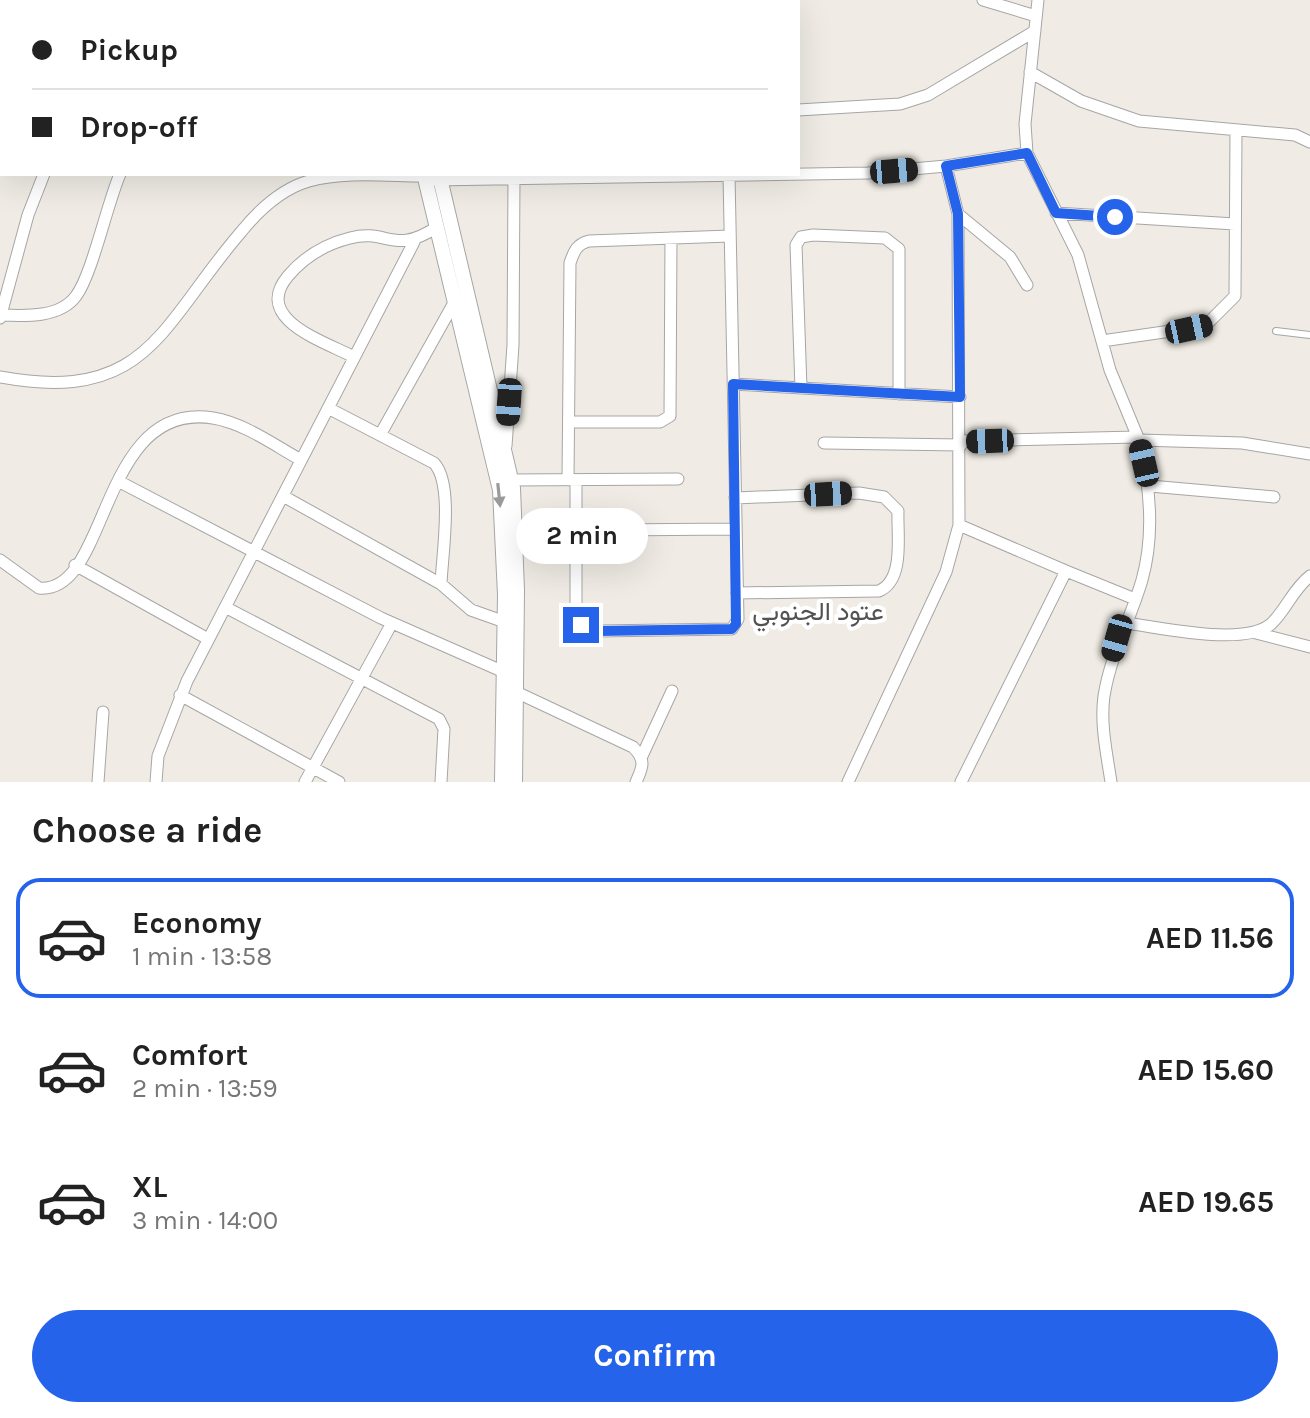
<!DOCTYPE html>
<html lang="en">
<head>
<meta charset="utf-8">
<style>
  body { margin:0; font-family:Karla,Vazirmatn,sans-serif; background:#f2f2f2; color:#222; height:100vh; display:flex; flex-direction:column; font-size:30px; white-space:nowrap }
  * { box-sizing:border-box; margin:0 }
  p { font-size:26px; color:#767676 }
  .icon { flex:none; width:44px; height:44px; fill:none; stroke:currentColor; stroke-width:2; stroke-linecap:round; stroke-linejoin:round }
  .map { position:relative; height:782px; overflow:hidden }
  .sheet { display:flex; flex-direction:column; background:#fff; flex:1 }
  .sheet>* { flex:none }
  .banner { position:absolute; left:0px; top:0px; width:800px; height:176px; box-shadow:0 8px 32px #0002; display:grid; align-content:center; height:176px; padding:0 32px; background:#fff }
  .end { position:absolute; width:36px; height:36px; margin:-18px; border:10px solid #2563eb; background:#fff; box-shadow:0 0 0 4px #fff }
  .from { border-radius:50% }
  .bubble { position:absolute; height:56px; border-radius:28px; background:#fff; box-shadow:0 8px 32px #0002; font-size:26px; font-weight:700; line-height:56px; text-align:center }
  .car { position:absolute; width:24px; height:48px; margin:-24px -12px; border-radius:10px; box-shadow:0 0 6px 2px #0007; background:linear-gradient(#222 24%,#8ab4d8 0 40%,#222 0 76%,#8ab4d8 0 86%,#222 0) }
  .banner b { display:flex; align-items:center; gap:28px; height:76px; font-size:30px }
  .banner b+b { border-top:2px solid #e0e0e0 }
  .banner i { width:20px; height:20px; background:#222 }
  ul { padding:0; list-style:none }
  li { display:flex; align-items:center; gap:24px; height:120px; margin:0 16px 12px; padding:0 16px; border:4px solid transparent; border-radius:24px }
  li div { flex:1 }
  li b { display:block; font-size:30px }
  li em { font-style:normal; font-weight:700 }
  li.active { border-color:#2563eb }
  li>.icon { width:72px; height:72px; stroke-width:1.5 }
  h2 { padding:0 32px; font-size:36px; line-height:96px }
  .cta { display:flex; gap:16px; margin-top:auto; padding:16px 32px }
  .cta a { flex:1; height:92px; border-radius:48px; background:#2563eb; color:#fff; font-size:32px; font-weight:700; line-height:92px; text-align:center }
  .map>svg:first-child { display:block }
  .lines { fill:none; stroke-linecap:round; stroke-linejoin:round }
  .service-casing { stroke:#a6a6a6; stroke-width:8 }
  .minor-casing { stroke:#a6a6a6; stroke-width:13 }
  .tertiary-casing { stroke:#a6a6a6; stroke-width:16 }
  .service { stroke:#fff; stroke-width:6 }
  .minor { stroke:#fff; stroke-width:11 }
  .tertiary { stroke:#fff; stroke-width:14 }
  .oneway { fill:#9a9a9a }
  .route { stroke:#2563eb; stroke-width:10 }
  .labels { text-anchor:middle; stroke-width:8; stroke-linejoin:round; paint-order:stroke }
  .neighbourhood-label { font-size:26px; fill:#525252; stroke:#fff }
</style>
</head>
<body>
<div class="map">
<svg width="1310" height="782" viewBox="0 0 1310 782">
  <rect width="100%" height="100%" fill="#f0ece5"/>
  <g class="lines">
    <defs>
      <path id="service" d="M1276 331 1310 335"/>
      <path id="minor" d="M470 0V2
        M584 0V2
        M697 0 699 2
        M983 0 1036 16
        M1038 0 1025 124 1027 153 1078 255 1110 370 1139 440 1242 443 1310 454
        M145 2V0
        M527 2V0
        M1030 72 1081 101 1139 121 1295 135 1310 142
        M798 110 900 104 928 95 1035 31
        M433 180 868 173 946 166 1027 153
        M1056 213 1235 224
        M958 214 1010 257 1027 285
        M1 315C25 316 60 318 76 296 92 275 107 204 120 174
        M0 318 28 215 44 174
        M1102 341 1205 326 1235 296 1236 131
        M354 357C323 341 252 319 288 276 304 257 326 244 350 238 388 228 393 256 437 227
        M0 377C148 404 160 326 241 232 258 211 281 189 309 181 345 171 388 176 425 176
        M733 384 960 397
        M801 388 796 245 801 237 813 235 885 238 899 249V394
        M328 408 434 463C454 484 442 555 441 584
        M569 422H660L670 416 671 238
        M380 435 455 301
        M961 441 1137 437
        M824 443 961 445
        M506 446 513 345 514 178
        M511 480 678 479
        M568 480 570 263C574 251 577 244 589 241L730 236
        M118 481 381 618 504 672
        M576 481V615L581 625 598 631 732 629 738 619 729 175
        M1150 486 1274 497
        M283 496 441 584 471 610 505 622
        M735 498 859 493 884 497 898 511C897 535 905 580 879 591L737 593
        M959 525 1066 571 961 782
        M609 530 736 529
        M0 560 39 588C110 595 98 400 213 418 244 423 274 445 301 460
        M75 565 208 639
        M1066 571 1135 599
        M225 607 439 719 444 729 441 782
        M1125 623C1160 627 1244 647 1271 624 1286 610 1293 589 1310 576
        M1256 633 1310 647
        M516 692 633 747C646 760 643 767 636 782
        M180 695 339 782
        M642 756 672 691
        M98 782 103 712
        M156 782 158 756 187 681 414 242
        M305 782 392 623
        M848 782 946 572 959 525 958 214 946 166
        M1111 782C1107 755 1100 724 1104 696 1111 653 1130 621 1142 580 1155 534 1150 485 1139 440"/>
      <path id="tertiary" d="M383 0 384 2
        M403 0 404 2
        M10 2 11 0
        M38 2V0
        M0 28 2 23
        M0 100 2 95
        M424 174 500 490 505 595 502 782
        M439 174 513 488 517 590 515 782"/>
    </defs>
    <use href="#service" class="service-casing"/>
    <use href="#minor" class="minor-casing"/>
    <use href="#tertiary" class="tertiary-casing"/>
    <use href="#service" class="service"/>
    <use href="#minor" class="minor"/>
    <use href="#tertiary" class="tertiary"/>
  </g>
  <defs><path id="oneway-solid" d="M-6-.8H1V-3.2L6.5 0L1 3.2V.8H-6Z" transform="scale(2)"/></defs>
  <use class="oneway" href="#oneway-solid" transform="translate(499 495) rotate(84)"/>
  <g class="lines">
    <path class="route" d="M581 625 598 631 732 629 736 624 733 384 960 397 958 214 946 166 1027 153 1056 213 1115 217"/>
  </g>
  <g class="labels">
    <g class="neighbourhood-label">
      <text x="818" y="620">عتود الجنوبي</text>
    </g>
  </g>
</svg>
<i class="end from" style="left:1115px;top:217px"></i>
<i class="end" style="left:581px;top:625px"></i>
<div class="bubble" style="left:516px;top:508px;width:132px">2 min</div>
<i class="car" style="left:894px;top:171px;rotate:85deg"></i>
<i class="car" style="left:1189px;top:329px;rotate:78deg"></i>
<i class="car" style="left:509px;top:402px;rotate:184deg"></i>
<i class="car" style="left:990px;top:441px;rotate:268deg"></i>
<i class="car" style="left:1144px;top:463px;rotate:347deg"></i>
<i class="car" style="left:828px;top:494px;rotate:87deg"></i>
<i class="car" style="left:1117px;top:638px;rotate:196deg"></i>
<div class="banner">
<b><i class="from"></i>Pickup</b>
<b><i></i>Drop-off</b>
</div>
</div>
<section class="sheet">
<h2>Choose a ride</h2>
<ul>
<li class="active"><svg class="icon" aria-label="car" viewBox="0 0 24 24"><path d="M5 17H2v-5l4-1 3-4h7l3 4 3 1v5h-3M9 17h6M6 11h13"/><circle cx="7" cy="17" r="2"/><circle cx="17" cy="17" r="2"/></svg><div><b>Economy</b><p>1 min · 13:58</p></div><em>AED 11.56</em></li>
<li><svg class="icon" aria-label="car" viewBox="0 0 24 24"><path d="M5 17H2v-5l4-1 3-4h7l3 4 3 1v5h-3M9 17h6M6 11h13"/><circle cx="7" cy="17" r="2"/><circle cx="17" cy="17" r="2"/></svg><div><b>Comfort</b><p>2 min · 13:59</p></div><em>AED 15.60</em></li>
<li><svg class="icon" aria-label="car" viewBox="0 0 24 24"><path d="M5 17H2v-5l4-1 3-4h7l3 4 3 1v5h-3M9 17h6M6 11h13"/><circle cx="7" cy="17" r="2"/><circle cx="17" cy="17" r="2"/></svg><div><b>XL</b><p>3 min · 14:00</p></div><em>AED 19.65</em></li>
</ul>
<div class="cta"><a>Confirm</a></div>
</section>
</body>
</html>
